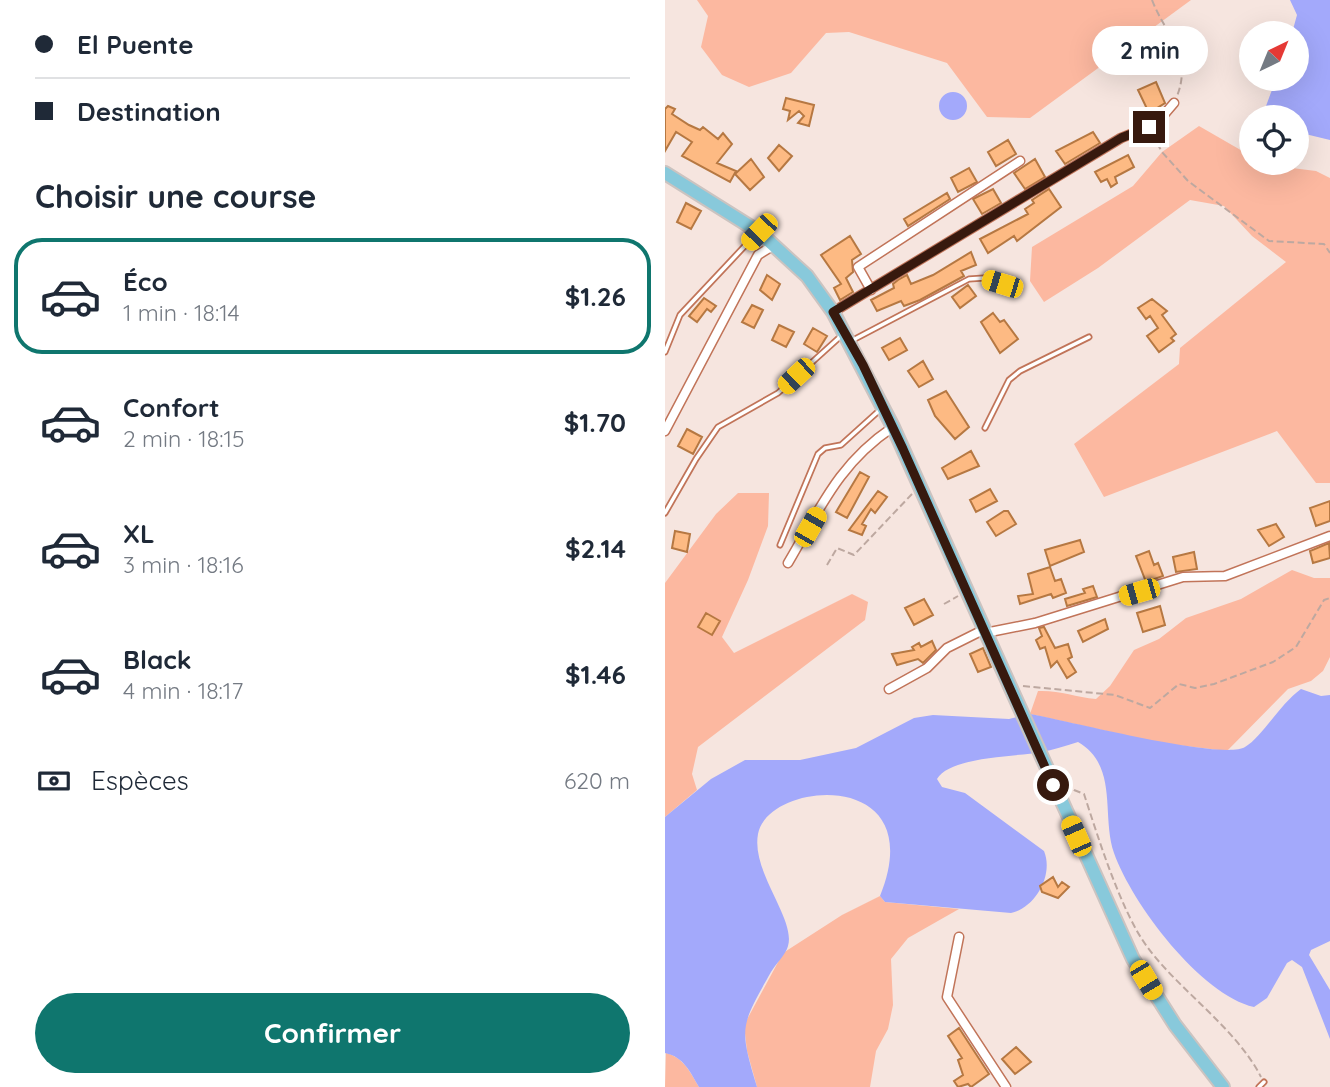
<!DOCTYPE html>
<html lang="fr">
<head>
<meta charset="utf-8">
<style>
  body { margin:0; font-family:Quicksand,sans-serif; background:#f2f2f3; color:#1f2937; height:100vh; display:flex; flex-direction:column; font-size:26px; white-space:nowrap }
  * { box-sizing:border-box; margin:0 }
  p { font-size:23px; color:#747a83 }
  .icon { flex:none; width:38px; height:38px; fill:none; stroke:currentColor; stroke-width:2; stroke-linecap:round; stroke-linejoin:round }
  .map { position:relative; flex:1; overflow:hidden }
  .drawer { display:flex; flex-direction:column; background:#fff; width:665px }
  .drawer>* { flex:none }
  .top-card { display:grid; align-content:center; height:154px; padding:0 35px; background:#fff }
  .needle { width:46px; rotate:43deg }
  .tools { position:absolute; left:574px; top:21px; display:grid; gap:14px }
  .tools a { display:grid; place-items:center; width:70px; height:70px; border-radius:50%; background:#fff; box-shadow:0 7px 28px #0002; font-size:35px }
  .end { position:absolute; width:32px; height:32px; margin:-16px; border:9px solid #37190e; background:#fff; box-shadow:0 0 0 4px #fff }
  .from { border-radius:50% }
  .bubble { position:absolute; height:49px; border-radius:24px; background:#fff; box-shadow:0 7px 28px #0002; font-size:23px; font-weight:800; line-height:49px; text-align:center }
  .car { position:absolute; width:21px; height:42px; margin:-21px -10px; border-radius:9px; box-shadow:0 0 5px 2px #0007; background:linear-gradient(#f5c518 24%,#345 0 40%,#f5c518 0 76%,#345 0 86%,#f5c518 0) }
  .top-card b { display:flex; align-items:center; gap:24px; height:66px; font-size:26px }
  .top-card b+b { border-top:2px solid #e0e1e3 }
  .top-card i { width:18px; height:18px; background:#1f2937 }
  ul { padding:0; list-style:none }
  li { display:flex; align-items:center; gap:21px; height:116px; margin:0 14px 10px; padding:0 21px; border:4px solid transparent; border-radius:28px }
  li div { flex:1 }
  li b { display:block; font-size:26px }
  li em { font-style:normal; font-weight:800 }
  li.selected { border-color:#0f766e }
  li>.icon { width:63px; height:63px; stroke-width:1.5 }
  h2 { padding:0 35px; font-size:32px; line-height:84px }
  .pay { display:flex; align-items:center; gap:18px; height:77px; padding:0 35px; font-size:26px }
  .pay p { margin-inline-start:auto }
  .button { display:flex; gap:14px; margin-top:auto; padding:14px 35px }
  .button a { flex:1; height:80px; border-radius:42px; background:#0f766e; color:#fff; font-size:28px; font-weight:800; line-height:80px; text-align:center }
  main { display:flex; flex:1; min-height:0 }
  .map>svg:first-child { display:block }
  .green { fill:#fcb8a0 }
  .water { fill:#a3a9fb }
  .building { fill:#fdba83; stroke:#b67842; stroke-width:2 }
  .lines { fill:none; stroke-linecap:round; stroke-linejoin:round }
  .lane-casing { stroke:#c17459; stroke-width:7 }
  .street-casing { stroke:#c17459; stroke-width:11 }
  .primary-casing { stroke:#cbc3c0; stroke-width:16 }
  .path { stroke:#bda8a0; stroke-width:2; stroke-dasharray:7 3.5; stroke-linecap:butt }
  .lane { stroke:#fff; stroke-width:3.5 }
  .street { stroke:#fff; stroke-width:8 }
  .primary { stroke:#88c9db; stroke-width:12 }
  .route { stroke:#37190e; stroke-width:9 }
</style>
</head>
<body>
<main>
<section class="drawer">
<div class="top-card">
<b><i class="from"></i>El Puente</b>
<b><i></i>Destination</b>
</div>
<h2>Choisir une course</h2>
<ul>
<li class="selected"><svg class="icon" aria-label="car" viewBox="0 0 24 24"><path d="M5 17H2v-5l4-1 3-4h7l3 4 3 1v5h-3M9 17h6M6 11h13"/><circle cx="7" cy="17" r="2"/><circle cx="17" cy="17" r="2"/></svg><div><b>Éco</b><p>1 min · 18:14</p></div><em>$1.26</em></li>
<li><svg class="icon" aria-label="car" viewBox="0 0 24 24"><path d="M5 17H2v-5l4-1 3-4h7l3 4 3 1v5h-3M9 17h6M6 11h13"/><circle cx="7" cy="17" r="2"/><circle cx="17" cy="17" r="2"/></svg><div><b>Confort</b><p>2 min · 18:15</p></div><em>$1.70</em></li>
<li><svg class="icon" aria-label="car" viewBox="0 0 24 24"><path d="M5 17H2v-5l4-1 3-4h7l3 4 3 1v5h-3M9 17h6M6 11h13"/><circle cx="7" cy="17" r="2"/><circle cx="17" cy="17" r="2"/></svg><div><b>XL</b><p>3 min · 18:16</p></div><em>$2.14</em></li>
<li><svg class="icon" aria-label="car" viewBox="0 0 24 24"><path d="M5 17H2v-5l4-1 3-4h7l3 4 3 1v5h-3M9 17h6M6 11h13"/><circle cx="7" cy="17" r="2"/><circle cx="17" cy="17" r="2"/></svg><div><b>Black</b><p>4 min · 18:17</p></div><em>$1.46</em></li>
</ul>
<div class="pay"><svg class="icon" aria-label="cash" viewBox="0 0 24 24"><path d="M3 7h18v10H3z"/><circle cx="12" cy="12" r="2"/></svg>Espèces<p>620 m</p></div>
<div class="button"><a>Confirmer</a></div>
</section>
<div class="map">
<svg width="665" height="1087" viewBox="0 0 665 1087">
  <rect width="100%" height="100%" fill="#f6e5df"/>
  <path class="green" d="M32 0H526L365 118 322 117 282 63 184 32 161 33 126 73 84 87 57 75 36 47 43 16Z
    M534 126 586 156V163L651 171 665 178V483H651L612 431 439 497 409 444 514 364 515 348 621 262 587 236 559 206 525 200 433 268 379 302 365 281 367 247 468 186 497 152Z
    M73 493H104L103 526 83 580 57 637 69 653 187 594 203 602 200 620 33 747 27 774 32 790 0 817V583L51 514Z
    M627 570 649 578H665V657L658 671 646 681 623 689 562 751 495 743 365 714 373 691C394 690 410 697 431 699L445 686 469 650 494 639 521 618 576 599Z
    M215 896 220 902 294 909 243 938 226 959 228 1005 223 1029 211 1051 205 1087H92L82 1051 79 1025 118 953 177 915Z
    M1 1053C19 1058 25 1072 34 1087H0Z"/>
  <path class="water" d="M625 0H665V140L632 132V117L602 116 601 106 611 79H632V33H627L632 15Z
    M274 106a14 14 0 1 1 28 0a14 14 0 1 1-28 0Z
    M636 689 656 696 665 695V941L646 950 644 955 665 990V1039L637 967 627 960 622 963 602 998 589 1007C536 995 467 904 449 853 436 815 454 766 413 742 400 746 388 750 376 752 351 757 286 756 272 779L277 787 300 793 379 851C389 875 370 908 346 913L220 902 215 896C267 767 103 780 93 834 86 872 131 919 123 946 121 954 110 965 106 972 75 1027 74 1027 92 1087H34C25 1072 19 1057 0 1053V817L46 779 80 760H135L191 748 249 718 268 715 344 719 365 714C400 720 558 761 580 747 597 737 615 704 636 689Z"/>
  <path class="building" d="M491 82 500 103 484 113 473 90Z
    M121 98 149 105 144 126 133 123 139 116 134 111 123 120 125 111 118 109Z
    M3 106 10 109 7 114 24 125 35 130 38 127 53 139 58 133 67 144 52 163 71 171 65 182 17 156 27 142 11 132 0 151V109Z
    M428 132 435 143 400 164 391 151Z
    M343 140 351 154 331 166 323 152Z
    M114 145 127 156 114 171 103 158Z
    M463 155 469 167 450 177 452 183 446 187 442 179 436 182 430 172Z
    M86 159 99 177 85 190 70 174Z
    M370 159 380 177 360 189 349 173Z
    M304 168 312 182 293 192 286 178Z
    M328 189 336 203 317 214 308 199Z
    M384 189 396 207 352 241 349 236 323 253 315 239 363 214 360 209 369 203 367 200Z
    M282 193 285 199 243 226 239 219Z
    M21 203 36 211 26 229 12 222Z
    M185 236 196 254 187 260 188 272 181 278 188 292 175 300 169 288 176 284 156 255Z
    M306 252 311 265 296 271 299 276 255 300 239 306 236 301 212 311 206 300 229 288 228 284 233 280 242 275 246 284 268 275Z
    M102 275 115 284 107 300 95 290Z
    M303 285 311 296 295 308 287 297Z
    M39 298 51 306 46 312 42 309 32 322 24 316Z
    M487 299 502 311 497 315 511 334 506 338 509 341 494 352 482 336 493 328 485 316 481 319 473 308Z
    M87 305 98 310 89 328 77 322Z
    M328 313 335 322 339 320 353 339 335 353 316 322Z
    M114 325 129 332 121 347 107 340Z
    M148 328 162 336 152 352 139 344Z
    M235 338 242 350 224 360 217 348Z
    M258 361 268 379 254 387 243 371Z
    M281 391 304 427 290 439 270 416 263 400Z
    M22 429 37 437 28 454 13 446Z
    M306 451 314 466 283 479 277 468Z
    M195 472 204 477 182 518 171 512Z
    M325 489 332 501 311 512 305 500Z
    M213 491 222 497 210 513 206 509 197 524 201 526 197 535 184 530Z
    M665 501V521L651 526 645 508Z
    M339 511H343L351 524 331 536 322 522Z
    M611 524 619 537 604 546 593 530Z
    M10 531 25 534 22 552 7 548Z
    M415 540 419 552 385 566 380 550Z
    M664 543 665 558 648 563 645 551Z
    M484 551 489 565 493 563 498 576 481 582 471 556Z
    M529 552 532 569 511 572 508 557Z
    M385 567 390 581 396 579 401 593 388 598 386 594 355 604 353 596 368 594 363 574Z
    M428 586 432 597 402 606 400 599 420 593 418 589Z
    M259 599 268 615 249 625 240 608Z
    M495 606 500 625 478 632 472 613Z
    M41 613 55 621 47 635 33 627Z
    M440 619 443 629 418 642 413 631Z
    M379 627 390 648 403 644 407 657 403 659 411 672 402 678 392 661 386 667 380 647 375 649 371 640 377 636 374 628Z
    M267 641 271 650 258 663 253 659 232 665 227 654 249 650 247 647 254 643 256 647Z
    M318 648 326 667 313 672 305 654Z
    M388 877 393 887 397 882 404 887 393 898 377 892 375 886Z
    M294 1028 324 1074 306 1087 303 1084 293 1087 289 1081 298 1075 293 1060 297 1058 283 1036Z
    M351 1047 366 1062 350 1074 337 1059Z"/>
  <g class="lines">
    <defs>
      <path id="lane" d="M188 340 304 279 319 278 337 284
        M0 352 15 315 92 233
        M320 428 344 380 355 371 424 337
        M0 513 31 459 53 427 113 393 176 336
        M115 545 153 454 160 448 176 445 217 408
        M594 1087 599 1082"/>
      <path id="street" d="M206 290 193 267 355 161
        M168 312 456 138 491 124 509 103
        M0 431 93 255 109 245
        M123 563C155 509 173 464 228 427
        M320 633 370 623 518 577 560 576 665 536
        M224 689 262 668 282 648 318 630
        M294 937 282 997 341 1087"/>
      <path id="primary" d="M0 173 94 232 142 276 168 312 228 427 468 959 510 1025 558 1087"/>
    </defs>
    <use href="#lane" class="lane-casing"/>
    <use href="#street" class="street-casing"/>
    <use href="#primary" class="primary-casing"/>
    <path class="path" d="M487 0C500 34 528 56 512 96
      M487 134 497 152 523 181 604 241 659 244 665 253
      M162 565 172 548 189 555 247 494
      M279 604 293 596
      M358 686 450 695 485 708 514 684 530 688 549 684 608 662 631 647 659 600 665 598
      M401 783 409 790 419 794C433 837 456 912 483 948 516 992 571 1028 596 1077"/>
    <use href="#lane" class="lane"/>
    <use href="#street" class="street"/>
    <use href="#primary" class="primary"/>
  </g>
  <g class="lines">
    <path class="route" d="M388 785 238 449 198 365 168 312 456 138 484 127"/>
  </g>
</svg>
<div class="tools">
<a><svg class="needle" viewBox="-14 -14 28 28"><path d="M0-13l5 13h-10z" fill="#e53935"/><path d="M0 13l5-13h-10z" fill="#747a83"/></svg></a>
<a><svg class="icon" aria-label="locate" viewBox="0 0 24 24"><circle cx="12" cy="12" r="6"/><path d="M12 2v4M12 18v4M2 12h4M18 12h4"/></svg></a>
</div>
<i class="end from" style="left:388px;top:785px"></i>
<i class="end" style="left:484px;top:127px"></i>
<div class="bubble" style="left:427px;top:26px;width:116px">2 min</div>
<i class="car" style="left:94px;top:232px;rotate:224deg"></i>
<i class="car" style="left:337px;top:284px;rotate:287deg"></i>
<i class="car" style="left:131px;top:376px;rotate:227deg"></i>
<i class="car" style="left:145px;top:527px;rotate:30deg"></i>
<i class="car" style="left:474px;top:592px;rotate:254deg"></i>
<i class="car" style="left:411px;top:836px;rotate:336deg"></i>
<i class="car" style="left:481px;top:980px;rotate:149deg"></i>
</div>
</main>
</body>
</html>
